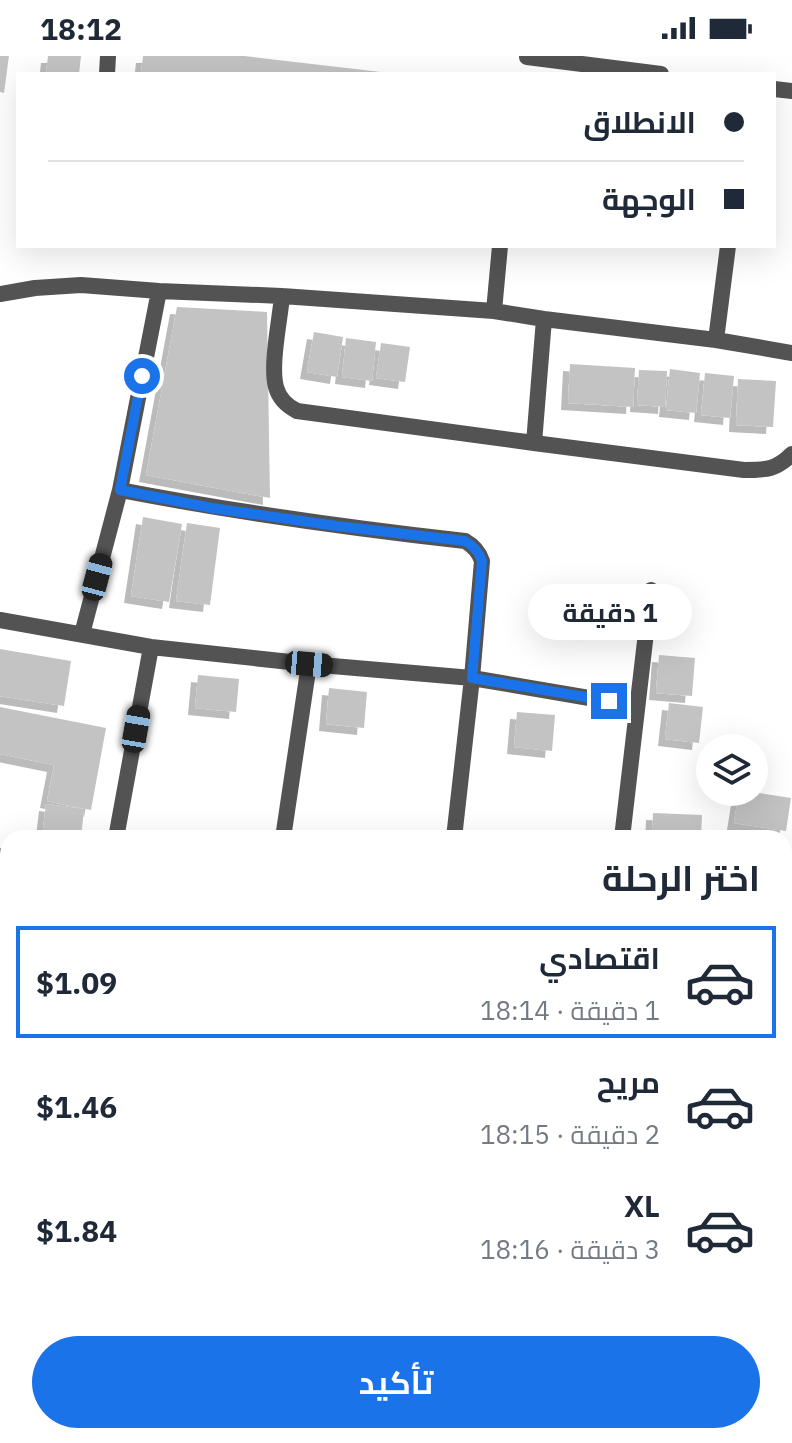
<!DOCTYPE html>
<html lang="ar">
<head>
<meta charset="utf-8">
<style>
  body { margin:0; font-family:"IBM Plex Sans",Cairo,sans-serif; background:#f2f2f3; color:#1f2937; direction:rtl; height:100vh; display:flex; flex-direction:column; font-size:30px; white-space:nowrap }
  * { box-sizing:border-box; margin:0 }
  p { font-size:26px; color:#747a83 }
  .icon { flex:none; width:44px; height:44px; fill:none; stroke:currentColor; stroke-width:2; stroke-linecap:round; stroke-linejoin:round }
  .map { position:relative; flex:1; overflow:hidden; direction:ltr }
  .side { position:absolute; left:0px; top:774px; width:792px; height:614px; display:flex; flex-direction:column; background:#fff; border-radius:24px 24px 0 0; box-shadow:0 8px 32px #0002; direction:rtl }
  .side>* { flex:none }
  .banner { position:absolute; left:16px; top:16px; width:760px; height:176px; border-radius:0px; box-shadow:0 8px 32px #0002; direction:rtl; display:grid; align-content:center; height:176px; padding:0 32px; background:#fff }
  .fabs { position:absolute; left:696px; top:678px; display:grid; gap:16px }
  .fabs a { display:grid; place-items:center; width:72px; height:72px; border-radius:50%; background:#fff; box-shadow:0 8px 32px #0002; font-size:40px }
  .end { position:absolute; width:36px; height:36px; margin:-18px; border:10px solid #1a73e8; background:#fff; box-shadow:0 0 0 4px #fff }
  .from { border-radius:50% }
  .bubble { position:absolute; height:56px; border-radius:28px; background:#fff; box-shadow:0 8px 32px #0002; font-size:26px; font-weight:700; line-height:56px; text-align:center; direction:rtl }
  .car { position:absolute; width:24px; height:48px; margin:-24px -12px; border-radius:10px; box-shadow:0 0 6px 2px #0007; background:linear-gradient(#222 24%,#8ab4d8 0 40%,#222 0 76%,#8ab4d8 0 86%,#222 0) }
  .banner b { display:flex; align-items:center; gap:28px; height:76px; font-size:30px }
  .banner b+b { border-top:2px solid #e0e1e3 }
  .banner i { width:20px; height:20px; background:#1f2937 }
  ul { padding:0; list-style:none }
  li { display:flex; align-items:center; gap:24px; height:112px; margin:0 16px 12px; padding:0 16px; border:4px solid transparent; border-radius:0px }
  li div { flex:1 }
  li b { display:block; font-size:30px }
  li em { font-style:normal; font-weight:700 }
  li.selected { border-color:#1a73e8 }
  li>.icon { width:72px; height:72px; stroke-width:1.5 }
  h2 { padding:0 32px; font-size:36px; line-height:96px }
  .primary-button { display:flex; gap:16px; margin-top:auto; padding:16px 32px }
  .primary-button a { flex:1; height:92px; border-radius:48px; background:#1a73e8; color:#fff; font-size:32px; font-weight:700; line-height:92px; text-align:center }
  .status { display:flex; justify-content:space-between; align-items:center; height:56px; padding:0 40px; background:#fff; direction:ltr }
  .status svg { height:22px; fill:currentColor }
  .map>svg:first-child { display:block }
  .building { fill:#c3c3c3; filter:url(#shadow) }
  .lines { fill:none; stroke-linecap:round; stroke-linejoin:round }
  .lane { stroke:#535353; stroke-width:10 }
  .street { stroke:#535353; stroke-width:16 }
  .route { stroke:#1a73e8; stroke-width:10 }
</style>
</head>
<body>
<div class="status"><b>18:12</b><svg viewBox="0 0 49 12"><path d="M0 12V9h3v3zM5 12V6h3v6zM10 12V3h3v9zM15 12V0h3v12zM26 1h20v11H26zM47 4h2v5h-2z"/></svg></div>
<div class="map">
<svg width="792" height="1387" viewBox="0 0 792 1387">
  <defs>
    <filter id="shadow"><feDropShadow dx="-7" dy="7" stdDeviation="0" flood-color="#0004"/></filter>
  </defs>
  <rect width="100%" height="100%" fill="#fff"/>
  <path class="building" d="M0 0H9L4 37 0 36Z
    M48 0H81L79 18H46Z
    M143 0H244L381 16V18H141Z
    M177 251 267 256 270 442 146 419Z
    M314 276 343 281 337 321 307 316Z
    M346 282 376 286 372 325 342 321Z
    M381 287 410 291 405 326 376 322Z
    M570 308 635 312 633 351 568 347Z
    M670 313 700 317 696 357 666 354Z
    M639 314 667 315 665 351 637 349Z
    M705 317 734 320 730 362 701 359Z
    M738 323 776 325 773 371 736 369Z
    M143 461 182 468 169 546 131 540Z
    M187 467 220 472 210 549 176 545Z
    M0 593 71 605 64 650 0 640Z
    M659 599 695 602 692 640 656 637Z
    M198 619 239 623 236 656 195 652Z
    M329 632 367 636 364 672 326 668Z
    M669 647 703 651 699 687 665 683Z
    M0 651 106 672 91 754 47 745 54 709 0 698Z
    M517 656 555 659 552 695 514 691Z
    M739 736H753L791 742 786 775 734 767Z
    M46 748 84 753 81 782H42Z
    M653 757 702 759 701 782H652Z
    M0 881 8 882 7 939H0Z
    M0 944 8 945V953L0 952Z
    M784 951 792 952V1012H784Z
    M0 967 8 968 7 981 0 980Z
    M3 1348 8 1349V1380H37L35 1387H0V1359Z
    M137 1380H226L213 1387H139Z
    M711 1380H733L737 1387H701Z"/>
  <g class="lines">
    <path class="lane" d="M0 797 5 808 0 842"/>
    <path class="street" d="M527 1 661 18
      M107 18 108 0
      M774 33 792 35
      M0 238 35 232 81 229 159 235 282 240 494 255 544 263 716 284 792 297
      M282 240C280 264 270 309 276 331 279 342 287 350 297 355L534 387 744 414C766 414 776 414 792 398
      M494 255 500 190
      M716 284 728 190
      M534 387 544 263
      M120 434C235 456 349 472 465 485 474 490 479 496 482 505L472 622 454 782
      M0 564 151 591 309 608 472 622 636 650
      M82 578 120 434 159 235
      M116 782 151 591
      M283 782 309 608
      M622 782 651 534
      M0 866 8 867
      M784 920 792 921
      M0 1139 8 1094
      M784 1166H792
      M0 1185 3 1195 0 1240
      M311 1387 321 1380
      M637 1387 641 1380"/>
  </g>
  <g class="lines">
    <path class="route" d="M142 320 120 434 212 452 337 470 465 485C474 490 479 496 482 505L472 622 609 645"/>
  </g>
</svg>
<div class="fabs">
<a><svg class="icon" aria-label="layers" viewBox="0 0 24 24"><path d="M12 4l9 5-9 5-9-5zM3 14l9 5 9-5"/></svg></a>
</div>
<i class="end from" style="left:142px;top:320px"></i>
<i class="end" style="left:609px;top:645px"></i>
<div class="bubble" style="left:528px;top:528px;width:164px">1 دقيقة</div>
<i class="car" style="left:97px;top:521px;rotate:15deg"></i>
<i class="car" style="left:309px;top:608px;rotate:95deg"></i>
<i class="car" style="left:136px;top:673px;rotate:10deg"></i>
<div class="banner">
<b><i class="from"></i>الانطلاق</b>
<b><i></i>الوجهة</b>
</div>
<section class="side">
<h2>اختر الرحلة</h2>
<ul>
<li class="selected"><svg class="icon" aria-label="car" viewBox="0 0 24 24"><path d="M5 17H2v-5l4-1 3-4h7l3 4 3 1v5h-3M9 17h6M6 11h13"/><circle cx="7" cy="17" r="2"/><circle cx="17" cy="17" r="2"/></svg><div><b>اقتصادي</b><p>1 دقيقة · 18:14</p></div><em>$1.09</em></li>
<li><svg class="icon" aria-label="car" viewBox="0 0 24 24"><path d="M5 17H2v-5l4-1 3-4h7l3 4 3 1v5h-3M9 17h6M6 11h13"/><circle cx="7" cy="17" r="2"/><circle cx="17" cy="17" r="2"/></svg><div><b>مريح</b><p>2 دقيقة · 18:15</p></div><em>$1.46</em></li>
<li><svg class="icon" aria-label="car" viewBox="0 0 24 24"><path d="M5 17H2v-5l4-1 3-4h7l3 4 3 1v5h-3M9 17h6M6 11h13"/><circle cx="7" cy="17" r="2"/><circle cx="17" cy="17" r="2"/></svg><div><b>XL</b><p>3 دقيقة · 18:16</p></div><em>$1.84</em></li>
</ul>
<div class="primary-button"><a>تأكيد</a></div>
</section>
</div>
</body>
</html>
